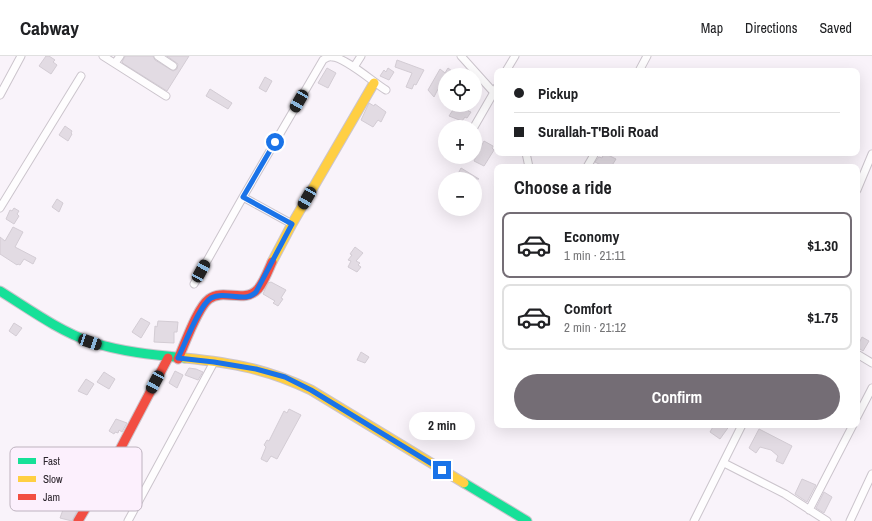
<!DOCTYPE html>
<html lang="en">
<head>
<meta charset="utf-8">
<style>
  body { margin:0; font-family:"Archivo Narrow",sans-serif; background:#f2f2f2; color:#202124; height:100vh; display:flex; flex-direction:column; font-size:15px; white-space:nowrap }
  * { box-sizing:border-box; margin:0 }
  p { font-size:13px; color:#757577 }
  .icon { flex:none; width:22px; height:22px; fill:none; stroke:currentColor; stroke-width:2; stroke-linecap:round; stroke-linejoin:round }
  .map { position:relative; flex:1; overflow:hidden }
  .details { position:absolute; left:494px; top:108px; width:366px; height:264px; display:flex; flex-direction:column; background:#fff; border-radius:8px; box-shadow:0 4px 16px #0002 }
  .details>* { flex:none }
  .banner { position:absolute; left:494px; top:12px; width:366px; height:88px; border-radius:8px; box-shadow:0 4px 16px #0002; display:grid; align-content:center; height:88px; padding:0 20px; background:#fff }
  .tools { position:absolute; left:438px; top:12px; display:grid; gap:8px }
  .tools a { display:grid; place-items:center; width:44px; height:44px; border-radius:50%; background:#fff; box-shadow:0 4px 16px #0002; font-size:20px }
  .end { position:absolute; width:18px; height:18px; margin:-9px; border:5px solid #1a73e8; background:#fff; box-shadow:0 0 0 2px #fff }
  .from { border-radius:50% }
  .bubble { position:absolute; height:28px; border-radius:14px; background:#fff; box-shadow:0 4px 16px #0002; font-size:13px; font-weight:700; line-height:28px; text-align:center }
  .car { position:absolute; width:12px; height:24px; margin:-12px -6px; border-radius:5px; box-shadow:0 0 3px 1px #0007; background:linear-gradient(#222 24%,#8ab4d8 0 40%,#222 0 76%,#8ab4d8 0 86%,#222 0) }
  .banner b { display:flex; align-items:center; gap:14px; height:38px; font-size:15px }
  .banner b+b { border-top:1px solid #e0e0e0 }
  .banner i { width:10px; height:10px; background:#202124 }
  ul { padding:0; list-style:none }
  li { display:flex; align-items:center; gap:12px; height:66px; margin:0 8px 6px; padding:0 12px; border:2px solid #e0e0e0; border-radius:8px }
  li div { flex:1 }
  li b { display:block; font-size:15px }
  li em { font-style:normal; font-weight:700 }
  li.selected { border-color:#746d75 }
  li>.icon { width:36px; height:36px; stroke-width:1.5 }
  h2 { padding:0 20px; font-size:18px; line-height:48px }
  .cta { display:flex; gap:8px; margin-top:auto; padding:8px 20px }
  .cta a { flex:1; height:46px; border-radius:24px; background:#746d75; color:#fff; font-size:16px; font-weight:700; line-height:46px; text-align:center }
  header { display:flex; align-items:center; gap:24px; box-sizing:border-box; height:56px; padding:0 20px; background:#fff; border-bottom:1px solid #e0e0e0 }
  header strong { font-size:19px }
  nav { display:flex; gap:22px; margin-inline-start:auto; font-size:14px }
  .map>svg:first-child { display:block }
  .building { fill:#e2dbe3; stroke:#d3ccd4 }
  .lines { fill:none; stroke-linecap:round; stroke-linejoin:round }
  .street-casing { stroke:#cbc4cc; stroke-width:9 }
  .fast-casing { stroke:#cbc4cc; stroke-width:11 }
  .slow-casing { stroke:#cbc4cc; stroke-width:11 }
  .jam-casing { stroke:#cbc4cc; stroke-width:11 }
  .street { stroke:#fefdfe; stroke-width:7 }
  .fast { stroke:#16e098; stroke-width:9 }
  .slow { stroke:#ffcf43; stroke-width:9 }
  .jam { stroke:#f24e42; stroke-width:9 }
  .route { stroke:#1a73e8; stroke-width:5 }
  .key { fill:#fcf0fd; stroke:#beb3bf; stroke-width:1 }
  .key-label { font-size:11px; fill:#2c252d }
</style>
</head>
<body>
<header>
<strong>Cabway</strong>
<nav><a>Map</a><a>Directions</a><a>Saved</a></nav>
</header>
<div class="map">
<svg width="872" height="465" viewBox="0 0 872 465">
  <rect width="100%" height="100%" fill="#f9f3fa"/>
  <path class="building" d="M46 0H49L55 4 53 6 57 9 51 18 39 10Z
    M125 0H153L155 4 173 15 177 13 178 8 167 0H189L167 35 124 8 122 6Z
    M397 4 424 14 416 29 414 28 412 33 406 31 412 17 395 11Z
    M327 12 336 17 328 32 318 27Z
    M388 12 394 16 389 24 380 20 384 14 386 16Z
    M448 12 452 15 450 19H445V37L438 33 434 41 428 34 440 13 445 17Z
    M265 21 272 25 266 36 259 32Z
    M210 33 232 47 228 53 206 40Z
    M369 47 374 50 375 48 386 56 381 66 378 64 373 71 361 64Z
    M456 49H467L470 51 468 55 471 56 467 62 465 61 462 65 449 60Z
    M65 70 72 75 71 77 72 78 68 85 59 79Z
    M484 85 493 90 492 92 494 94 484 110 474 105Z
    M604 97 616 103 611 111H605L595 106 599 101 602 102Z
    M461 112 479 123H462L457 120Z
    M57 143 63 147 59 156 52 151Z
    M14 152 19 155 17 158 19 160 14 168 6 163 10 154 12 155Z
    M13 171 23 176 15 191 36 202 33 208 24 203 20 209 18 208 17 209 0 198V181L5 185Z
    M355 191 363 197 356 205 360 207 358 209 361 211 357 216 348 211 351 205 348 204 352 199 350 198Z
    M271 226 286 234 281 242 283 243 278 250 273 247 275 245 263 238 268 227Z
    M141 262 150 267 141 282 132 276Z
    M158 265 178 266 177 276H174V287L154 286 155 270 157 271Z
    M14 267 22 272 16 280 9 275Z
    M862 281 869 285 863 295 857 291Z
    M361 296 369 301 365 307 357 304Z
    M189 312 196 313 203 316 198 324 185 319Z
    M175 315 183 319 177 332 169 327Z
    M104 316 115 323 109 333 97 326Z
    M86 323 94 328 87 339 78 335Z
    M289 353 301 359 277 403 271 400 267 406 261 403 266 391 264 389 267 384 269 385 284 355 287 357Z
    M116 363 127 367 122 376 119 374 118 377 115 376 114 378 109 375Z
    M714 369H730L720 383 710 376Z
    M759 373 792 390 783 408 776 405 778 400 771 394 760 391 756 397 749 392Z
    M802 423 816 429 807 446 795 438Z
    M824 436 832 441 824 457 816 452Z
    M64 451 77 455 72 465 60 462Z"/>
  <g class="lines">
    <defs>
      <path id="street" d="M103 0 166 40
        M158 0 173 10
        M461 0 497 40
        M115 7 120 0
        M354 11 361 0
        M506 15 515 0
        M639 15 647 0
        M0 39 21 0
        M474 71 497 31
        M526 97 529 111
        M587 111 595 97
        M857 134 872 98
        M243 141 292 168
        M0 152 81 20
        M194 228 243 141 323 4C326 2 328 0 332 1 345 1 374 27 386 34
        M857 298 872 307
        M857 361 872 332
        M724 407 785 438 827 465
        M809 454 853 369
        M128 465 214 306
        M694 465 742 369
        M850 465 872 418"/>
      <path id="fast" d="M0 235C29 253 59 275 91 286 122 296 154 299 185 302
        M464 427 527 465"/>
      <path id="slow" d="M272 206 292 168 374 27
        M185 302C234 307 267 313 311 334L464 427"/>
      <path id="jam" d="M178 303C185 288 197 252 209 243 224 232 244 248 258 233 264 226 268 215 272 206
        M78 465 116 401 168 302"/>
    </defs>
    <use href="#street" class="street-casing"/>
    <use href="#fast" class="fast-casing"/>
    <use href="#slow" class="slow-casing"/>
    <use href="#jam" class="jam-casing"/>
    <use href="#street" class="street"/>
    <use href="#fast" class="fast"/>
    <use href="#slow" class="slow"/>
    <use href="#jam" class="jam"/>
  </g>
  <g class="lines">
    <path class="route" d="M275 86 243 141 292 168 256 236C245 248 225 234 211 242 200 248 184 290 178 302L214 306 256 313 285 321 311 334 442 414"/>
  </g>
  <rect x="10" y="391" width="132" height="64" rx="6" class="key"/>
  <rect x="18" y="402" width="18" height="6" fill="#16e098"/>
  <rect x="18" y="420" width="18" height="6" fill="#ffcf43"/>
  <rect x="18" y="438" width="18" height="6" fill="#f24e42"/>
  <g class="key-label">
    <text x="43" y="409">Fast</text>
    <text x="43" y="427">Slow</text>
    <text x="43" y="445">Jam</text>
  </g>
</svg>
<div class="tools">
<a><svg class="icon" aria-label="locate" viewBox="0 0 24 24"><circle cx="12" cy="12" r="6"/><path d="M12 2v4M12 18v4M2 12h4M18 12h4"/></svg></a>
<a>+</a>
<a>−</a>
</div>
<i class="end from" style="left:275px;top:86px"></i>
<i class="end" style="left:442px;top:414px"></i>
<div class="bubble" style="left:409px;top:356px;width:66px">2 min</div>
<i class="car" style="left:299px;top:45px;rotate:210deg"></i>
<i class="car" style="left:307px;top:142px;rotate:210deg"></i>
<i class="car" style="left:201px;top:215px;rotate:29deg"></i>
<i class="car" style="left:90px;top:286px;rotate:109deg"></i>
<i class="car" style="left:155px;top:326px;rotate:208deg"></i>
<div class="banner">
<b><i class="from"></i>Pickup</b>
<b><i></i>Surallah-T'Boli Road</b>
</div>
<section class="details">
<h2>Choose a ride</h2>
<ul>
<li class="selected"><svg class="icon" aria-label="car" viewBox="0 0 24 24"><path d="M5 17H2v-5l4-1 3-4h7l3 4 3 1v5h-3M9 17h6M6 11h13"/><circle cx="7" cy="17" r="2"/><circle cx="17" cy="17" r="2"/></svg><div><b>Economy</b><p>1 min · 21:11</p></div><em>$1.30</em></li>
<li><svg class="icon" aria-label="car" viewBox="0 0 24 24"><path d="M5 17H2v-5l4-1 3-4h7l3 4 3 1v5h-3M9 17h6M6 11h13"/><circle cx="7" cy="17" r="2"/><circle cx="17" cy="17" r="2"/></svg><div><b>Comfort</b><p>2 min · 21:12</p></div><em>$1.75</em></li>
</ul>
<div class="cta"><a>Confirm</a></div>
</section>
</div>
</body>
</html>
